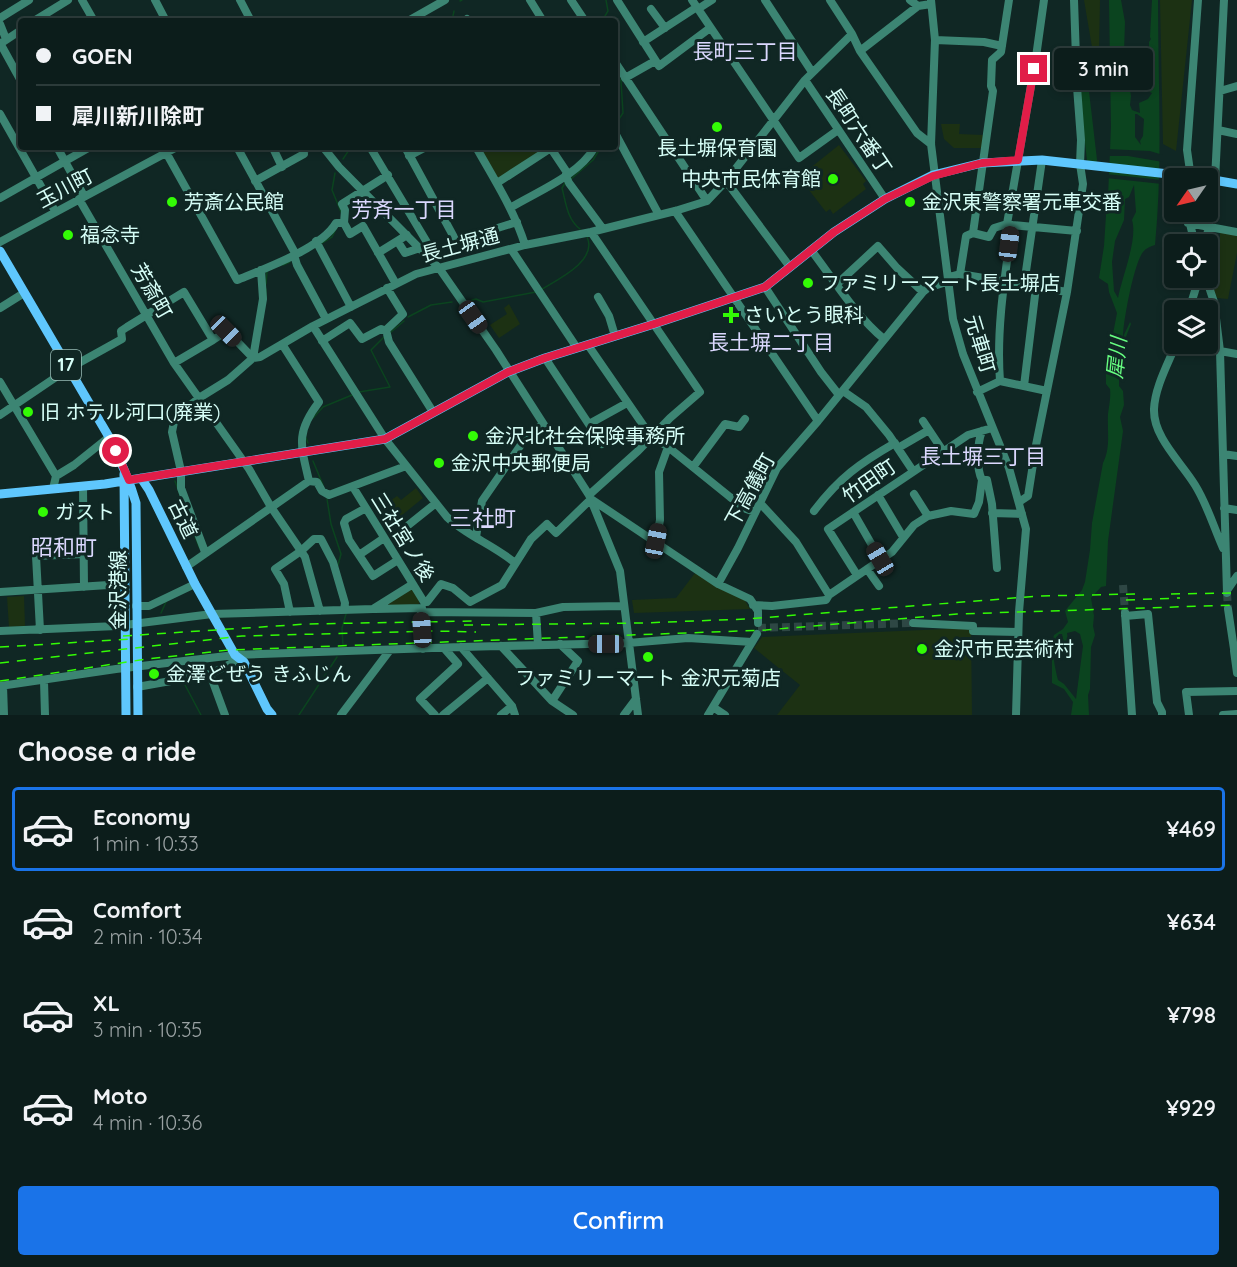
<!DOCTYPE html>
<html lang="en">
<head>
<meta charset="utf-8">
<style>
  body { margin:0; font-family:Quicksand,"Noto Sans JP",sans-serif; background:#152624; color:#f1f3f6; height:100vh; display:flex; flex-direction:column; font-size:22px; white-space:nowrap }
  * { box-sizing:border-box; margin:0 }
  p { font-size:20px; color:#9aa2a3 }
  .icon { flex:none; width:33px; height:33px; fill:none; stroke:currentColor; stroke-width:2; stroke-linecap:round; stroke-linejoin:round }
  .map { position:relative; height:715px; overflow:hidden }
  .drawer { display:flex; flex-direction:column; background:#0c1d1b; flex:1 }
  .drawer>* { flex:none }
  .guide { position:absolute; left:18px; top:18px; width:600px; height:132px; border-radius:6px; box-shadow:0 3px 9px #0003,0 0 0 2px #2c3b3a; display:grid; align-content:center; height:132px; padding:0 18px; background:#0c1d1b }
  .needle { width:39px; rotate:236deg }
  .controls { position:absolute; left:1164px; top:168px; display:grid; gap:12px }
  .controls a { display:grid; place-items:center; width:54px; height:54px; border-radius:6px; background:#0c1d1b; box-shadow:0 3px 9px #0003,0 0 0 2px #2c3b3a; font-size:30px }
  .end { position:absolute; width:27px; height:27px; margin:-14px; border:8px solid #e11d48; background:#fff; box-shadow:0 0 0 3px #fff }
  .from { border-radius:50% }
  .bubble { position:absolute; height:42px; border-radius:6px; background:#0c1d1b; box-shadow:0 3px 9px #0003,0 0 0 2px #2c3b3a; font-size:20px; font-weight:600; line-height:42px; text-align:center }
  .car { position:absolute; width:18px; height:36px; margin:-18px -9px; border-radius:8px; box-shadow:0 0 4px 2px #0007; background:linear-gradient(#222 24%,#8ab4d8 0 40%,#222 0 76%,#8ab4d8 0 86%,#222 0) }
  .guide b { display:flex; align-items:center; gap:21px; height:57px; font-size:22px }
  .guide b+b { border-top:2px solid #2c3b3a }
  .guide i { width:15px; height:15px; background:#f1f3f6 }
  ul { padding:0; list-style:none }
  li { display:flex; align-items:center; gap:18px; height:84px; margin:0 12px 9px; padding:0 6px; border:3px solid transparent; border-radius:6px }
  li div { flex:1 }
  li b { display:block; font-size:22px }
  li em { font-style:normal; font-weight:600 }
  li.active { border-color:#1a73e8 }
  li>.icon { width:54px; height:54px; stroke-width:1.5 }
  h2 { padding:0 18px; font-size:27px; line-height:72px }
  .primary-button { display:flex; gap:12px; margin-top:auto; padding:12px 18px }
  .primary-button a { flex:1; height:69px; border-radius:6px; background:#1a73e8; color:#fff; font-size:24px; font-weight:600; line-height:69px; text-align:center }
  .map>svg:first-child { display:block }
  .green { fill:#1c3113 }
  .water { fill:#0b441f; fill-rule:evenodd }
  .pier { fill:#102724 }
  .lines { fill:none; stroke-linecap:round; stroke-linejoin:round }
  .stream { stroke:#0b441f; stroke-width:1.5 }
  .river { stroke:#0b441f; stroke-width:10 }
  .minor-tunnel { stroke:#2e4744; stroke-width:8; stroke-dasharray:8 4; stroke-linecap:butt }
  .minor { stroke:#3c8573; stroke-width:8 }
  .major { stroke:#5fc7fd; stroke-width:9 }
  .rail { stroke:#33fb05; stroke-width:1.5; stroke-dasharray:9 8; stroke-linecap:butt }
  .route { stroke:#e11d48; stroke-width:8 }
  .poi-dot { fill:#33fb05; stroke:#102724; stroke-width:2 }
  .labels { text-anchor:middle; stroke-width:6; stroke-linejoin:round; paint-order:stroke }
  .shield { fill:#102724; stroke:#9bbeb8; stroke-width:1.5 }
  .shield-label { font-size:18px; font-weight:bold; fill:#d6fef7 }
  .street-label { font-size:20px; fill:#d6fef7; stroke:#102724 }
  .poi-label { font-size:20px; fill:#d6fef7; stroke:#102724; text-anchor:start }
  .neighbourhood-label { font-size:21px; fill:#dbd8fe; stroke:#102724 }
  .water-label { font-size:21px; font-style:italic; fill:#66fd80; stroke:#102724 }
  .quarter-label { font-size:22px; fill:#dbd8fe; stroke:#102724 }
</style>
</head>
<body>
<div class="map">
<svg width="1237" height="715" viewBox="0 0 1237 715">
  <rect width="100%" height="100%" fill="#102724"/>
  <path class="green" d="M1084 0H1100L1099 51 1093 53Z
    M1160 0H1192L1176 151 1163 144Z
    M941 124H960L959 134 983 135 982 148H954L944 139Z
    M839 145 866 181 863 184 866 189 833 214 830 209 826 212 799 177Z
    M479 147H546L499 179H497Z
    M1220 232 1237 235V253L1228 299 1217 298 1211 282 1220 264Z
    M509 304 520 324 499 338 490 325 507 314 504 308Z
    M416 488 423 498 401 516 390 501 397 496 401 500Z
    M695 573 716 586 744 599 750 609 634 613 632 600 676 598Z
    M411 589H414L419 596V604L389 606 388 603Z
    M24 596 25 626 9 627 7 597Z
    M969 628 971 630 972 715H777L800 685 754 648 762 637Z"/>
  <path class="water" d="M1109 0H1121L1125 22 1124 52 1131 96 1130 105 1132 110 1140 113 1139 103 1148 99 1152 93 1150 92 1149 88V42L1151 39 1150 37 1152 0H1158C1158 82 1163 163 1155 245 1151 246 1146 248 1143 252 1134 263 1123 322 1123 337L1130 322 1131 324 1122 347 1124 353 1119 358V386L1123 391 1124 405 1120 417 1123 431 1108 541 1106 586 1101 587 1091 598 1094 616 1093 626 1095 635 1091 647 1090 689 1088 695 1089 715H1071L1073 702 1064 689 1052 683V643L1054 635 1063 629 1068 622 1065 611 1082 590 1085 582 1090 550 1092 523 1103 463C1111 447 1107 431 1108 414 1109 406 1111 398 1110 389L1106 384V370L1117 313 1109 292 1108 284 1099 278 1104 246 1107 200H1105V198L1108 197 1111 127ZM1135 114H1137L1144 119 1143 136 1140 141 1141 145 1135 137ZM1134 185 1136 212 1132 220C1138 239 1122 277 1118 298L1114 291 1112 262 1115 241 1124 220 1125 199 1129 197ZM1075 631 1080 634 1083 646 1076 699 1064 684 1058 680C1055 668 1049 644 1059 634H1062L1064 643 1066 644 1068 641 1067 633Z"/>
  <path class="pier" d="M1107 149 1150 151 1163 155V162L1128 156H1107Z
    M1106 174 1162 180V184L1106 178Z"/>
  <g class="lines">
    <path class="stream" d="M460 1 462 0
      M452 21 454 11
      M602 21 608 11 606 0
      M615 71 621 81 623 113 615 125
      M343 159 351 147
      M335 173 332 190 341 212
      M571 179 593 160 601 147
      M565 183 562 188C566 203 567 219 580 229
      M322 243 332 237 337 227
      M283 265 290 262
      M266 284 267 271
      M266 289V299
      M542 289C559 279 598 260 587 237
      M472 300 476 299 483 302 536 292
      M408 317 431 305 452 302
      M391 332 404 321
      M359 392 390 387 371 350 384 337
      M183 406 191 400
      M313 418 323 407 352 395
      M306 438 308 443
      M313 461 323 485
      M175 481 199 547
      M327 499 331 524 341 554 338 565
      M161 613 166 602
      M343 646 342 628 346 614
      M175 667 180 676
      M184 683 201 715
      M299 715 337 657"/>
    <path class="river" d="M1077 82 1083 83 1092 160"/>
    <path class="minor-tunnel" d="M1123 585 1125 612
      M1227 593 1228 609
      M758 628 913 623"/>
    <path class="minor" d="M82 0 94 21
      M155 0 166 21
      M240 0 251 21
      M530 0 543 21
      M571 0 585 21
      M617 0 659 66 710 28
      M692 0 799 158 838 130
      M765 0 812 72
      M830 0 852 34 860 51 917 133 931 144
      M910 0 918 6
      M931 0 935 40 931 144 953 319 963 354 1009 468 1026 529 1019 612 1016 715
      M651 9 665 28
      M698 9 712 0
      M0 18 29 0
      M34 21 68 0
      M408 21 445 0
      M465 21 467 19 468 21
      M0 24 6 39
      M935 40 984 42 1002 46
      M643 42 697 7
      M0 43 21 81
      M0 44 21 30
      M860 51 918 6 931 4
      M615 62 707 201
      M625 78 655 61
      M805 80 885 199
      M1220 91 1237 86
      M0 114 55 211
      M1218 130 1237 134
      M615 133 659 215
      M57 147 84 196
      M163 147 237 280C264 269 322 248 336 223H344L350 234 363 226 396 284
      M237 147 295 253
      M323 147 339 167 439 268 496 350 589 495 620 571 638 715
      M370 147 428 244 424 251
      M405 147 456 241 517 222
      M476 147C494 179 514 210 525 245
      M550 147 566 171V176L569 183 603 229
      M273 148 282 167
      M409 156 426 147
      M1191 178 1187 150 1198 0
      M255 181 304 154 303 151 309 147
      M726 181 790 267
      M497 183 551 148
      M0 198 90 147
      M79 199 174 363 249 469 271 507 301 551 305 557 320 611
      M510 208C538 191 578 176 595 147
      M675 211 818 421
      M1187 212 1195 244
      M344 223 345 210 342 204 388 175
      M1188 223 1237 232
      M1012 225 1077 231
      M973 233 989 237 994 228 1007 224
      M316 241 351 307
      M0 242 177 147
      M398 242 405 253 420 248
      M1206 244 1215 180 1224 0
      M511 249 577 348
      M811 250C834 280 855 315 884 339
      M378 253 407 235
      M294 255 297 265 326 319
      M960 274 1067 292
      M949 277 960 274 966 236 973 233 993 91 991 86 992 60 1001 52 1009 0
      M1206 278 1214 302 1220 351 1227 593
      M836 285 878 246 897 268 923 292
      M1024 285 1042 160
      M765 287 821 372 839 395
      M387 288 403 314 386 330 389 342 433 412
      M598 297 609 316 615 336
      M0 308 24 293
      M1189 310 1199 278
      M313 326 385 439 447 517C467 536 494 545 515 563
      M322 341 350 323 362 339 381 329 386 331
      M282 344 319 402C295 433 301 446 309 481
      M1176 344C1168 364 1155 387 1154 409 1153 437 1181 462 1195 485 1207 504 1214 528 1223 548
      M588 345 650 435 668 447 730 497 746 509 755 512
      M1220 351 1237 354
      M253 358 263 299 261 270
      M545 358 602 444
      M174 363 213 340
      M1000 381 1047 391
      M0 382 56 476 53 489
      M1024 386 1036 287
      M843 391 866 407 889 435 913 471
      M977 392 1000 381C996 329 1005 276 1012 225L1007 224 1036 57 1044 0
      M0 415 68 369 122 339 121 331 127 327 184 292 213 340 227 331 253 358
      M923 421 943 451
      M589 424 627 403
      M982 431C977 444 976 468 982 480H987L992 504 997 568
      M898 448 929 430
      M1223 454 1237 456
      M693 467 725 424 739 427 745 419
      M56 476 74 465 109 437
      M309 481 317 482 322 491 329 495 406 466
      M83 486 84 587
      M353 487 424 602H427L441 584 453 588 470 602 502 585 531 539 547 524 556 533 591 499
      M914 494 928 516
      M589 495 638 451 670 418 700 392 591 232
      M878 495 903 537
      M591 499 718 584 750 599 758 611V623
      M1019 502 1028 496 1036 445 1067 292 1083 184 1080 164 1081 140 1077 87 1074 0
      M760 503 796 542 829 595 892 552 914 525 928 516 951 511 974 514 979 502 982 480
      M366 508 346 519 344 523 349 540 373 576 398 560
      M1224 508 1237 510
      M814 511C839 478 860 463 895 443
      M853 512 880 559
      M992 513 1022 514
      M406 527 436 503
      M476 537 482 501 527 436 542 425
      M656 541 660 520 659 472 668 447
      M205 552 181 488V471L172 432 174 422 178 415 199 398 228 380 253 358 260 357 313 326 416 274 525 245 591 232 675 211 707 201 726 181 805 80 852 34
      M359 555 384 538
      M186 567 309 481
      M867 569 879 586
      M857 575 828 529 968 435 992 428
      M718 584 738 548 777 468 818 421 923 292 928 288 949 281
      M1228 589 1237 576
      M0 592 124 584
      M753 605 772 606 826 600 829 595
      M136 606H149L195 584
      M422 608 423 649
      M375 609 422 608
      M1228 609 1234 649 1237 654
      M290 612 284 584 275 569 301 551 314 539H321L333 562 345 603 344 610
      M421 612 536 613 563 607 624 606
      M536 613 538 645
      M1125 613 1132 715
      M1125 616 1148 614 1157 702 1162 712V715
      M913 623 973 626V631L1018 632
      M40 630 36 556 84 554
      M0 631 117 626 212 614 373 609 413 584
      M501 646 552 701 573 715
      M461 647 512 706 515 715
      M1234 651 1237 673
      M210 674 225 715
      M44 681 45 715
      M0 686 116 669 235 655 461 647 628 643 688 638 752 642
      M3 686 4 715
      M137 687 210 674 234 662 235 655
      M552 701 578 661 560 644
      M713 707 725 715
      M341 715 390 650
      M435 715 420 699 458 664 444 648
      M443 715 488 678
      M501 715 512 706
      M624 715 636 699
      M708 715 757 634
      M1189 715 1186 692 1237 691
      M1223 715 1237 714"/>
    <path class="major" d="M1208 179 1237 184
      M0 251 109 437C120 459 129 479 136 503L138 715
      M124 474 126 715
      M141 478 149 490 195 584 235 655 244 662 267 709 272 715
      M0 494 105 484 385 439 508 372 545 358 654 324 765 287 834 232 885 199 933 175 982 163 1042 160 1205 178"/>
    <path class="rail" d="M1171 594 1237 593
      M1126 600 1180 598
      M464 625 643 623 746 619 1040 596 1135 594
      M123 636 307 624 473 621
      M0 647 132 639
      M0 663 242 636 434 631 476 632
      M0 681 147 659 229 650 766 630 957 614 1237 605"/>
  </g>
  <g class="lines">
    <path class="route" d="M116 451 129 480 385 439 508 372 545 358 654 324 765 287 834 232 885 199 933 176 982 163 1018 160 1034 69"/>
  </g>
  <g class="poi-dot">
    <circle cx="717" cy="127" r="6"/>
    <circle cx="833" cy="179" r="6"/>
    <circle cx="172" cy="202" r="6"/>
    <circle cx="910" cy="202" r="6"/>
    <circle cx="68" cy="235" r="6"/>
    <circle cx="808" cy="283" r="6"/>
    <path d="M728 306h6v6h6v6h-6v6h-6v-6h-6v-6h6z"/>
    <circle cx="28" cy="412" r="6"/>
    <circle cx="473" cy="436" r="6"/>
    <circle cx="439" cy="463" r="6"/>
    <circle cx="43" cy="512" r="6"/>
    <circle cx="922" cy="649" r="6"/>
    <circle cx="648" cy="657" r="6"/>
    <circle cx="154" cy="674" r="6"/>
  </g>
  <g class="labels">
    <rect class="shield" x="51" y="350" width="30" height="30" rx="4.5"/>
    <g class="shield-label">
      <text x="66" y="371">17</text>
    </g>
    <g class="street-label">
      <text transform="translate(859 131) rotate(56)" y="7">長町六番丁</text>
      <text transform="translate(65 188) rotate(-28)" y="7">玉川町</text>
      <text transform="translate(460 245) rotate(-15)" y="7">長土塀通</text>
      <text transform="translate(152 291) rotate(60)" y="7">芳斎町</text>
      <text transform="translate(980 344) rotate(73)" y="7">元車町</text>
      <text transform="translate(869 481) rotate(-35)" y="7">竹田町</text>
      <text transform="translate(750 490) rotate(-61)" y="7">下高儀町</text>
      <text transform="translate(183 519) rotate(64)" y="7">古道</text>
      <text transform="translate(403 537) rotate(58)" y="7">三社宮ノ後</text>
      <text transform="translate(118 590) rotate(-90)" y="7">金沢港線</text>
    </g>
    <g class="poi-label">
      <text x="717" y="155" text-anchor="middle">長土塀保育園</text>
      <text x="821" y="186" text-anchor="end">中央市民体育館</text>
      <text x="184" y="209">芳斎公民館</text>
      <text x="922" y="209">金沢東警察署元車交番</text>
      <text x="80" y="242">福念寺</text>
      <text x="820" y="290">ファミリーマート長土塀店</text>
      <text x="744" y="322">さいとう眼科</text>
      <text x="40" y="419">旧 ホテル河口(廃業)</text>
      <text x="485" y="443">金沢北社会保険事務所</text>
      <text x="451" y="470">金沢中央郵便局</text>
      <text x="55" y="519">ガスト</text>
      <text x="934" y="656">金沢市民芸術村</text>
      <text x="166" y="681">金澤どぜう きふじん</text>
      <text x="648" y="685" text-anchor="middle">ファミリーマート 金沢元菊店</text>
    </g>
    <g class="neighbourhood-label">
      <text x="745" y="59">長町三丁目</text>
      <text x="404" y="217">芳斉一丁目</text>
      <text x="771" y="350">長土塀二丁目</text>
      <text x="983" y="464">長土塀三丁目</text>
    </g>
    <g class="water-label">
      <text transform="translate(1117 358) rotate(-84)" y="7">犀川</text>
    </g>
    <g class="quarter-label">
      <text x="483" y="526">三社町</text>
      <text x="64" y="555">昭和町</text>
    </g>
  </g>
</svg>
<div class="controls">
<a><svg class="needle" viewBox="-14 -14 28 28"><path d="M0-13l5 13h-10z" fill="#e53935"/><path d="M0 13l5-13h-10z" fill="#9aa2a3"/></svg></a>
<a><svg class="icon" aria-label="locate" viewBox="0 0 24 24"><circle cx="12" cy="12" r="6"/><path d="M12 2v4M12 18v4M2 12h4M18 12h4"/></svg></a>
<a><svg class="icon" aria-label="layers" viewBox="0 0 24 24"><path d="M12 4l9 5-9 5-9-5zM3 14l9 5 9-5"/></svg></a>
</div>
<i class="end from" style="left:116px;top:451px"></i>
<i class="end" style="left:1034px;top:69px"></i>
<div class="bubble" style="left:1054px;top:48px;width:99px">3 min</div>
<i class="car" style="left:1009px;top:244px;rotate:7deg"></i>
<i class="car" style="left:473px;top:317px;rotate:145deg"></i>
<i class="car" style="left:226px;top:331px;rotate:135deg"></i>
<i class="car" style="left:656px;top:541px;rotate:11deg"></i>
<i class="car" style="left:880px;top:559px;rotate:330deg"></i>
<i class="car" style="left:422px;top:630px;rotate:356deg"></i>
<i class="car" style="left:606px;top:644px;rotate:270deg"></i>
<div class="guide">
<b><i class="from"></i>GOEN</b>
<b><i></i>犀川新川除町</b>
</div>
</div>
<section class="drawer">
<h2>Choose a ride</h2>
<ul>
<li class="active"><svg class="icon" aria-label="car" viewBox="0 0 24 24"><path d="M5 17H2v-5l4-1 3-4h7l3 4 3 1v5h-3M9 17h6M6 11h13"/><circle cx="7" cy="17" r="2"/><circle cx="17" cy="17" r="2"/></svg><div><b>Economy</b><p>1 min · 10:33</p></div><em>¥469</em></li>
<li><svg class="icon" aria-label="car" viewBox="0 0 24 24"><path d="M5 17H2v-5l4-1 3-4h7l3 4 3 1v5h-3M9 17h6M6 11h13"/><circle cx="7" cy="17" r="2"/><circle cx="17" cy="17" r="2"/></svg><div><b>Comfort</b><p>2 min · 10:34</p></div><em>¥634</em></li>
<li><svg class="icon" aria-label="car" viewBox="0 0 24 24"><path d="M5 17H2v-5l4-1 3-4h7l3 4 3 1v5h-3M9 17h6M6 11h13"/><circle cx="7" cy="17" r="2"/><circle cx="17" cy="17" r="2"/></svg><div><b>XL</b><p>3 min · 10:35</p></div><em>¥798</em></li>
<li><svg class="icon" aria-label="car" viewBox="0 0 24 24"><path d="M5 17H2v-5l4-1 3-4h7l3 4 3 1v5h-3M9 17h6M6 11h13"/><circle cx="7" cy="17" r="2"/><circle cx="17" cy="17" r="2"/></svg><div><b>Moto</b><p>4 min · 10:36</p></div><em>¥929</em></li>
</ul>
<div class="primary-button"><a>Confirm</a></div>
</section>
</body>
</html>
